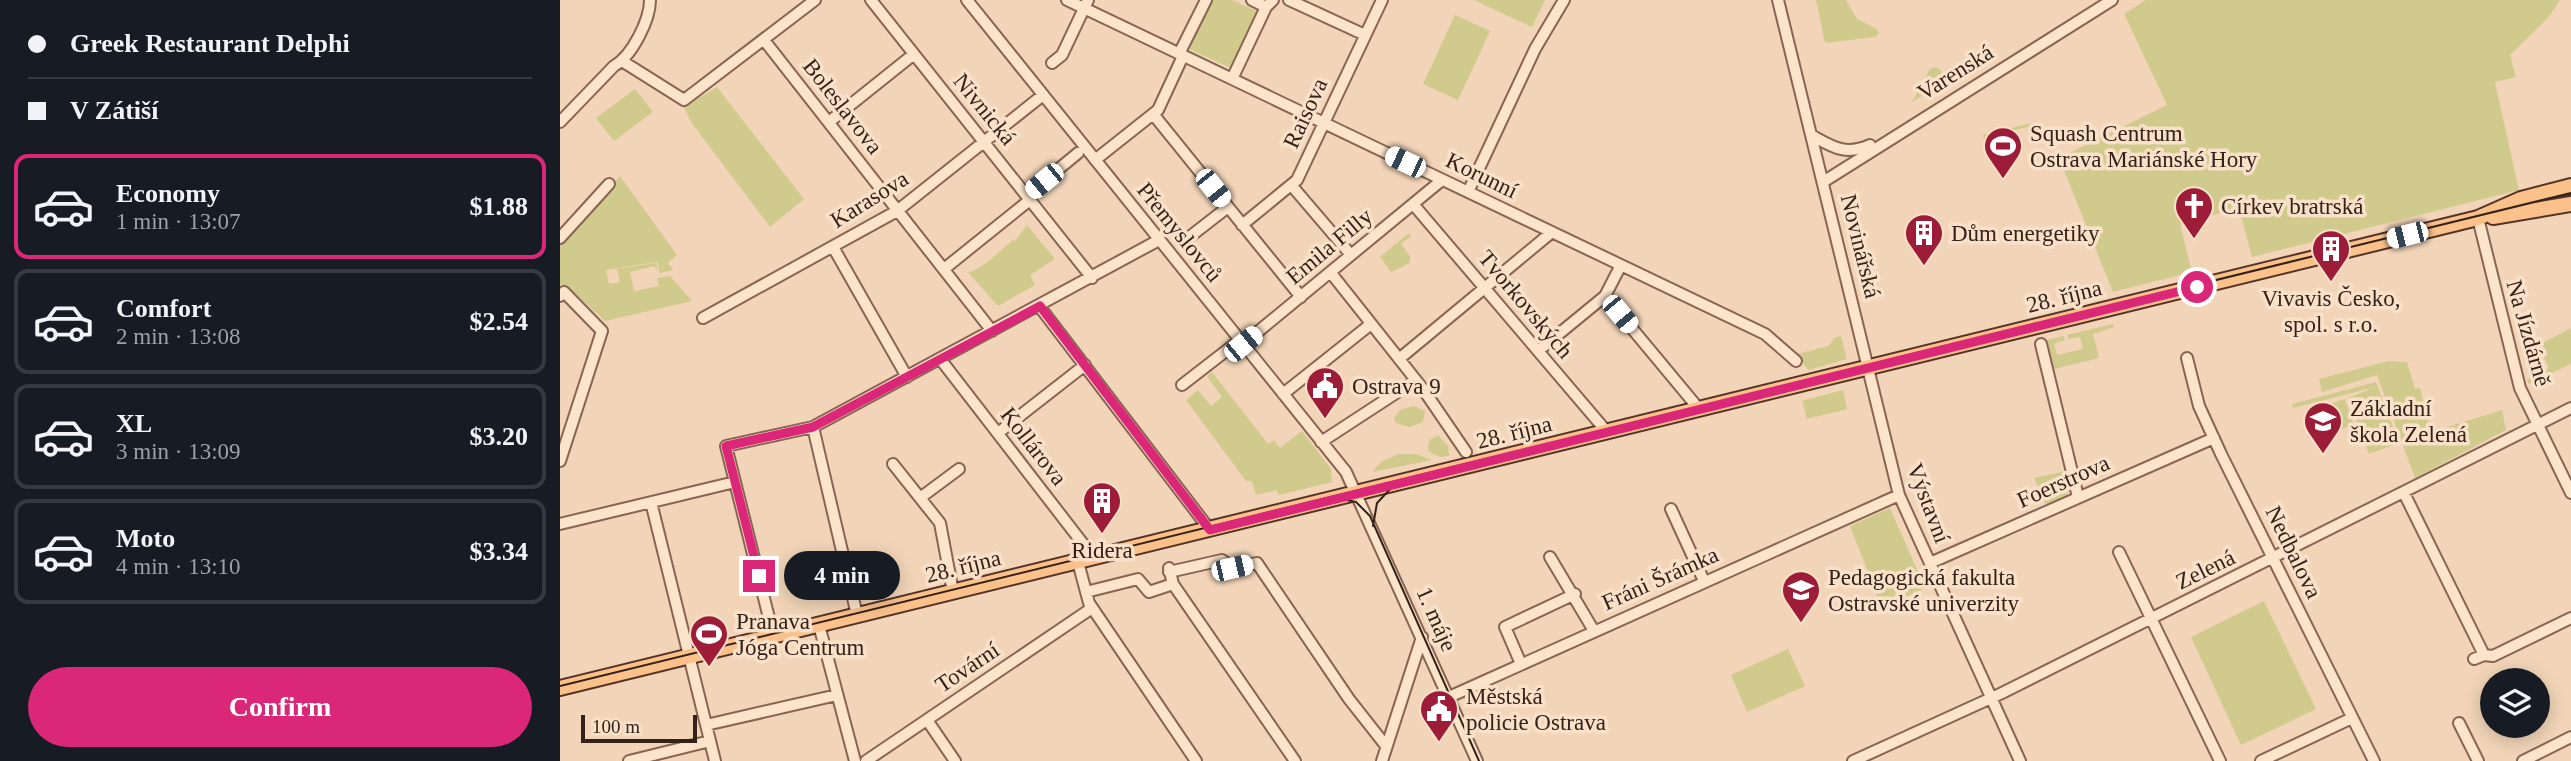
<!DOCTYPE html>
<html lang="en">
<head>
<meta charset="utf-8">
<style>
  body { margin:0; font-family:"Times New Roman",serif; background:#242831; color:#f1f3f6; height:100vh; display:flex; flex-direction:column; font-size:26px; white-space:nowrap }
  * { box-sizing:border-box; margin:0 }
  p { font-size:23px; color:#9ea1a6 }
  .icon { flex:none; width:38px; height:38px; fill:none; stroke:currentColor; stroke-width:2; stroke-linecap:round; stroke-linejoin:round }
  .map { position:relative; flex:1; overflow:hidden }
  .panel { display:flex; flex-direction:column; background:#171b24; width:560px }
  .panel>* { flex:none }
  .guide { display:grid; align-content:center; height:154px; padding:0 28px; background:#171b24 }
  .controls { position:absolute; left:1920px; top:668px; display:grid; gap:14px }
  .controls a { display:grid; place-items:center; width:70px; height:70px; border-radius:50%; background:#171b24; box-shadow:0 4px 18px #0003; font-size:35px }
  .scale { position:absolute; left:21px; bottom:18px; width:116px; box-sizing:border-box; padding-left:7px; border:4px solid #362119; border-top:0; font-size:19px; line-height:24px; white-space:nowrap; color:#362119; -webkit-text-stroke:5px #f8e1c8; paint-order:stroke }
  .end { position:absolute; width:32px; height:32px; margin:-16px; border:9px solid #db2777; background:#fff; box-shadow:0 0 0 4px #fff }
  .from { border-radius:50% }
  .bubble { position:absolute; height:49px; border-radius:24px; background:#171b24; box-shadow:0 4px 18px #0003; font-size:23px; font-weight:700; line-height:49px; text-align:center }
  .car { position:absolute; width:21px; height:42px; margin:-21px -10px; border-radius:9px; box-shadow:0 0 5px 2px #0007; background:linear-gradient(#fff 24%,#345 0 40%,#fff 0 76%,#345 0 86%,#fff 0) }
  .guide b { display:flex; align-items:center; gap:24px; height:66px; font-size:26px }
  .guide b+b { border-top:2px solid #363941 }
  .guide i { width:18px; height:18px; background:#f1f3f6 }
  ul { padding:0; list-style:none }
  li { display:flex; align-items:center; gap:21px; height:105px; margin:0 14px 10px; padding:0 14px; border:4px solid #363941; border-radius:14px }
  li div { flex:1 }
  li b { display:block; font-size:26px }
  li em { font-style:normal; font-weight:700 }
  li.selected { border-color:#db2777 }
  li>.icon { width:63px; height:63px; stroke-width:1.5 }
  .action { display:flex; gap:14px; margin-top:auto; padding:14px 28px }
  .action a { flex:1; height:80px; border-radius:42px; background:#db2777; color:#fff; font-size:28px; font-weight:700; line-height:80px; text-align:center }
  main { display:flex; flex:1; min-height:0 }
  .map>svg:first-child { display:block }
  .green { fill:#d0ca8c }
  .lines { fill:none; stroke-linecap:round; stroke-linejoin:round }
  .minor-casing { stroke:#896452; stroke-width:14 }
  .major-casing { stroke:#553327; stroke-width:18 }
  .minor { stroke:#fce4cb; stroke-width:10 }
  .major { stroke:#fac18a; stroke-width:14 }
  .tram { stroke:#362119; stroke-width:2 }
  .route { stroke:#db2777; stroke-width:9 }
  .labels { text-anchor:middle; stroke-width:7; stroke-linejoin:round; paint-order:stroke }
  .street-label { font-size:23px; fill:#362119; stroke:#f8e1c8 }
  .poi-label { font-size:23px; fill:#362119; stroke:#f8e1c8; text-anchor:start }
</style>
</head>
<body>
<main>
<section class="panel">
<div class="guide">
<b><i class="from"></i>Greek Restaurant Delphi</b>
<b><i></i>V Zátiší</b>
</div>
<ul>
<li class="selected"><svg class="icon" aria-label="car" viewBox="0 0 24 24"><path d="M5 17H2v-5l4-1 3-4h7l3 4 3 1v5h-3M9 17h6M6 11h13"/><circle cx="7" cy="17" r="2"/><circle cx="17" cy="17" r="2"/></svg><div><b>Economy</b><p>1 min · 13:07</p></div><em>$1.88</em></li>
<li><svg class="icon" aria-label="car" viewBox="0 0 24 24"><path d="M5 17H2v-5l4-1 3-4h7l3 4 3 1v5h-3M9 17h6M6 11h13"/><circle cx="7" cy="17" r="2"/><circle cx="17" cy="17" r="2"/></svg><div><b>Comfort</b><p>2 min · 13:08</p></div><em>$2.54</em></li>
<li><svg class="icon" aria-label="car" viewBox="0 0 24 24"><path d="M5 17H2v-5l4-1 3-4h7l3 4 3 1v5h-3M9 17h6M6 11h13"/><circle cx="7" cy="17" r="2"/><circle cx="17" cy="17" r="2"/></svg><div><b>XL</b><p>3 min · 13:09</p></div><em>$3.20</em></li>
<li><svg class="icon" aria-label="car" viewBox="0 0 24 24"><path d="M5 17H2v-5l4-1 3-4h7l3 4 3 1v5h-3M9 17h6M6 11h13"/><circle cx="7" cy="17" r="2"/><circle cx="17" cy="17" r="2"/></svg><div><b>Moto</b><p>4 min · 13:10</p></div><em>$3.34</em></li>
</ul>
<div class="action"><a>Confirm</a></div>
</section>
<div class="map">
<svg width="2011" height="761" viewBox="0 0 2011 761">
  <rect width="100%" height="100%" fill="#f2d5b8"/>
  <path class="green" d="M652 0H672L699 12 673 69 629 49Z
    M914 0H985L972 27Z
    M1256 0H1286L1297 19 1317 29 1319 33 1315 37 1265 43Z
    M1586 0H2000L1988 18 1950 55 1956 77 1935 82 1959 190 1692 257 1679 208 1620 224 1632 272 1553 292 1499 158 1607 105 1564 14Z
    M895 15 930 31 898 100 863 84Z
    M1376 67 1383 72 1386 81 1352 102 1370 69Z
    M157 87 244 199 210 227 131 122 124 107Z
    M75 89 93 112 54 141 36 118Z
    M1471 123 1472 126 1443 133 1449 161 1436 166 1430 164 1423 135Z
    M60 176 117 255 108 263 113 270 100 273 97 262 46 270 49 284 60 282 57 269 96 263 98 272 94 266 70 272 74 291 99 286 97 278 110 276 132 301 45 321 8 287 0 284V244Z
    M467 225 495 259 470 275 475 285 438 306 408 272C421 271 440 250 453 240L455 241Z
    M849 233 851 236 841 244 850 256V263L831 272 820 257Z
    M1553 324 1554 327 1533 334 1539 358 1494 369 1487 340 1504 336 1505 340 1494 344 1497 355 1523 349 1520 337 1508 339 1507 335Z
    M2011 328V364L1969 384 1967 380 1989 368 1978 346 1975 347Z
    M1281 336 1287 359 1248 370 1237 354 1269 346 1274 338Z
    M1828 361 1847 362 1855 389 1860 388 1872 437 1885 434 1884 428 1942 410 1946 430 1855 478 1817 375 1762 392 1759 379Z
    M652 372 708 444 714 440 720 448 742 431 771 469 772 482 719 495 717 490 696 495 692 481H686L626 400 638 390 651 406 662 397 647 376Z
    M1816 382 1839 443 1809 454 1788 398 1815 387 1733 408 1732 404Z
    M1283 390 1287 409 1247 419 1242 401Z
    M1785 399 1794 425 1778 430 1769 404Z
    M854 406 865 411 863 422 850 427 836 423 834 418 840 410Z
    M878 435 888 446 889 456 880 457 868 451 869 441Z
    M839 454H856L872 460 812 472 821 462Z
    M1506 471 1509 490 1506 496 1486 505 1474 478Z
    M1330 508 1365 588 1322 608 1290 526Z
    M1704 601 1756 709 1681 745 1631 637Z
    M1228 649 1245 686 1187 712 1171 675Z"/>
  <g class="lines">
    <defs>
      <path id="minor" d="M311 0 532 278
        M407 0 786 472 917 761
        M507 0 1205 334 1236 361
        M692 0 706 7
        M729 0 805 35
        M1218 0 1339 495 1460 761
        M204 40 432 331
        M619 54 646 0
        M62 61 124 100 255 0
        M492 63 502 55 528 0
        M672 79 706 7 713 0
        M593 114 741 297
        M0 122 54 66C72 56 90 20 90 0
        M269 122 354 54
        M1251 135C1273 147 1285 156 1310 145
        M535 160 598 110 623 56
        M1263 182 1552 0
        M732 186 791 255
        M908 192 975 49 1004 0
        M467 195 518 153
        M853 204 1047 432
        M1918 218 1960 388 2011 493
        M682 225 737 180 822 0
        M0 238 49 184
        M623 242 668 207
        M273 247 347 377
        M384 269 471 199
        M771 273 863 389 906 452
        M0 296 4 292 42 331 0 461
        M1045 296 1139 409
        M479 306 650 530
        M143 318 337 211 483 95
        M683 344 882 180
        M1481 344 1518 497
        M978 351 1045 296 1061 265
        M1627 358 1639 406 1661 454 1814 761
        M839 359 992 232
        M381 360 534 558
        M622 385 680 340
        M723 394 811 324
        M253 427 297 615
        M438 433 525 365
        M761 442 856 380
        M333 464 380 523 393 592
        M1844 493 1924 655
        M360 498 399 469
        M91 502 155 761
        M1111 509 1144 581
        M0 524 175 482
        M1559 552 1660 761
        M990 557 1034 631
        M518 562 529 603 636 761
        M1370 563 1654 438
        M609 568 613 584 735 761
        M609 572 662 560 672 568 697 563 789 699 826 746
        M526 592 578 579 589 592 613 584
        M210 622 166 446 253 427 599 240
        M259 625 295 761
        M1914 659 1924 655 1933 656 2011 618
        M961 664 945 627 1015 594
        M889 697 1339 495
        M367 720 395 761
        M1899 723 1918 761
        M146 725 277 695
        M69 761 150 741
        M306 761 532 608
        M822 761 862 637
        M1293 761 1440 694 2011 408
        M1701 761 1792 718
        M1963 761 2011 737"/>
      <path id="major" d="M1933 217 2011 204
        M0 688 1918 218 1961 199 2011 186"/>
    </defs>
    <use href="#minor" class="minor-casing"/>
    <use href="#major" class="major-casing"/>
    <use href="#minor" class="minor"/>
    <use href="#major" class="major"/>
    <path class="tram" d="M777 498 796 502 810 516 919 761
      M813 526 817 503 834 485
      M0 686 2011 193"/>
  </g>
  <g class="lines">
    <path class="route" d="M199 576 166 446 253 427 480 306 650 530 1637 287"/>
  </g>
  <defs>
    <symbol id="stadium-pin" viewBox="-11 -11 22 30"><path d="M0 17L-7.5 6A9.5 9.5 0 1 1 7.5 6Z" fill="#9d1d38" stroke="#f8e1c8"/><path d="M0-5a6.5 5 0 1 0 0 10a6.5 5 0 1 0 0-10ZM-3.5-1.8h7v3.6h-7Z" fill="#fff"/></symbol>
    <symbol id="church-pin" viewBox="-11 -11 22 30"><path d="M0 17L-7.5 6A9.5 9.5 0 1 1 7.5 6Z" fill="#9d1d38" stroke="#f8e1c8"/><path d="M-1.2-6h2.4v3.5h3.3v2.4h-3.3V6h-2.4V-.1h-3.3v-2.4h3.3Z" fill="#fff"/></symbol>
    <symbol id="building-pin" viewBox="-11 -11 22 30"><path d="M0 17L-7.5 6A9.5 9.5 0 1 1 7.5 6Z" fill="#9d1d38" stroke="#f8e1c8"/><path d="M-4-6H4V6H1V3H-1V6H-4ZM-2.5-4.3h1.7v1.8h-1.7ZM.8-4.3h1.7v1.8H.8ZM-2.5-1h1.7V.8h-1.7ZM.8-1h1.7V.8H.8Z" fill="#fff"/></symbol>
    <symbol id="civic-pin" viewBox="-11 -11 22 30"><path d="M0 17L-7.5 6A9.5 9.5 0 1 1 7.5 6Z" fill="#9d1d38" stroke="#f8e1c8"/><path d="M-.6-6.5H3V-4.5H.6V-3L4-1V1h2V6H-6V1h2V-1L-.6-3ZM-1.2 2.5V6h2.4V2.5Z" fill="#fff"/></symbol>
    <symbol id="school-pin" viewBox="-11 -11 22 30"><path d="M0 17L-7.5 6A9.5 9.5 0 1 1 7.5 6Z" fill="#9d1d38" stroke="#f8e1c8"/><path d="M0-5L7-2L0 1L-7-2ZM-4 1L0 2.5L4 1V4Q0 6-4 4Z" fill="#fff"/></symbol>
    <symbol id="university-pin" viewBox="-11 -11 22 30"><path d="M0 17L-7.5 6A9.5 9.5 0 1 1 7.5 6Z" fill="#9d1d38" stroke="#f8e1c8"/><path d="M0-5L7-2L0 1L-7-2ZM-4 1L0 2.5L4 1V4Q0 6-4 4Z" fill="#fff"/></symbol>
  </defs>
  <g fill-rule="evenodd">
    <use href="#stadium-pin" x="1421" y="124" width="44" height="60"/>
    <use href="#church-pin" x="1612" y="184" width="44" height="60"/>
    <use href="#building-pin" x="1342" y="211" width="44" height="60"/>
    <use href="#building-pin" x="1749" y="227" width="44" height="60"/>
    <use href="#civic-pin" x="743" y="364" width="44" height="60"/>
    <use href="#school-pin" x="1741" y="399" width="44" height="60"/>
    <use href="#building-pin" x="520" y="479" width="44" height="60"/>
    <use href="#university-pin" x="1219" y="568" width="44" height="60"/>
    <use href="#stadium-pin" x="127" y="612" width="44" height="60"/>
    <use href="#civic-pin" x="857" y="687" width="44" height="60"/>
  </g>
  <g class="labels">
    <g class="street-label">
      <text transform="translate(1395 72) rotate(-32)" y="8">Varenská</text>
      <text transform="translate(283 106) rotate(52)" y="8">Boleslavova</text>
      <text transform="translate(425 109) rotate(51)" y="8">Nivnická</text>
      <text transform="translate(745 113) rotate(-65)" y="8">Raisova</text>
      <text transform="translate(922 175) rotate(26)" y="8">Korunní</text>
      <text transform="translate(309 199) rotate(-32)" y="8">Karasova</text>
      <text transform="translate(620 232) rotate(51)" y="8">Přemyslovců</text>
      <text transform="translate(769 246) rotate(-40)" y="8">Emila Filly</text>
      <text transform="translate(1301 246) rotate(76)" y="8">Novinářská</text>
      <text transform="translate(1504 296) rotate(-14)" y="8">28. října</text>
      <text transform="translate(966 304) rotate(50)" y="8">Tvorkovských</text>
      <text transform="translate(1969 333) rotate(74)" y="8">Na Jízdárně</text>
      <text transform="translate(954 432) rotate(-14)" y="8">28. října</text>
      <text transform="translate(474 446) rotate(52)" y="8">Kollárova</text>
      <text transform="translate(1503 481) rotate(-24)" y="8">Foerstrova</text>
      <text transform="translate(1369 503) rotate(69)" y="8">Výstavní</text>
      <text transform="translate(1734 552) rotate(64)" y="8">Nedbalova</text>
      <text transform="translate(403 566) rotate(-14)" y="8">28. října</text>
      <text transform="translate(1645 569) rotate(-26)" y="8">Zelená</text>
      <text transform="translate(1100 578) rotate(-24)" y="8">Fráni Šrámka</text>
      <text transform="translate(877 619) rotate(66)" y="8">1. máje</text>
      <text transform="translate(407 667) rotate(-34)" y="8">Tovární</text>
    </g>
    <g class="poi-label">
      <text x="1470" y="141">Squash Centrum<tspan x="1470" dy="26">Ostrava Mariánské Hory</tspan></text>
      <text x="1661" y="214">Církev bratrská</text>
      <text x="1391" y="241">Dům energetiky</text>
      <text x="1771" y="306" text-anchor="middle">Vivavis Česko,<tspan x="1771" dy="26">spol. s r.o.</tspan></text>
      <text x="792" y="394">Ostrava 9</text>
      <text x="1790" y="416">Základní<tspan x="1790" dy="26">škola Zelená</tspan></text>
      <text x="542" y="558" text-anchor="middle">Ridera</text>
      <text x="1268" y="585">Pedagogická fakulta<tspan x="1268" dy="26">Ostravské univerzity</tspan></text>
      <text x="176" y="629">Pranava<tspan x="176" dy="26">Jóga Centrum</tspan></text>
      <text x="906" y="704">Městská<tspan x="906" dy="26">policie Ostrava</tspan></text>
    </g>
  </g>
</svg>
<div class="controls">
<a><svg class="icon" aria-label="layers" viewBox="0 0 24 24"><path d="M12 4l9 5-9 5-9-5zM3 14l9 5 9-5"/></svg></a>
</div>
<div class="scale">100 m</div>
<i class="end from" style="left:1637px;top:287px"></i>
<i class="end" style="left:199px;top:576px"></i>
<div class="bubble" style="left:224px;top:551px;width:116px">4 min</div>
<i class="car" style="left:845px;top:162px;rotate:295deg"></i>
<i class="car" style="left:484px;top:181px;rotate:231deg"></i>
<i class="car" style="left:653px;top:188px;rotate:141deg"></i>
<i class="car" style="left:1847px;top:235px;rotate:256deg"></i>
<i class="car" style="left:1060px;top:314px;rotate:140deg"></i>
<i class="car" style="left:683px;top:344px;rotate:51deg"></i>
<i class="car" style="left:672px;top:568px;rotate:77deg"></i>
</div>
</main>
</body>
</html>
